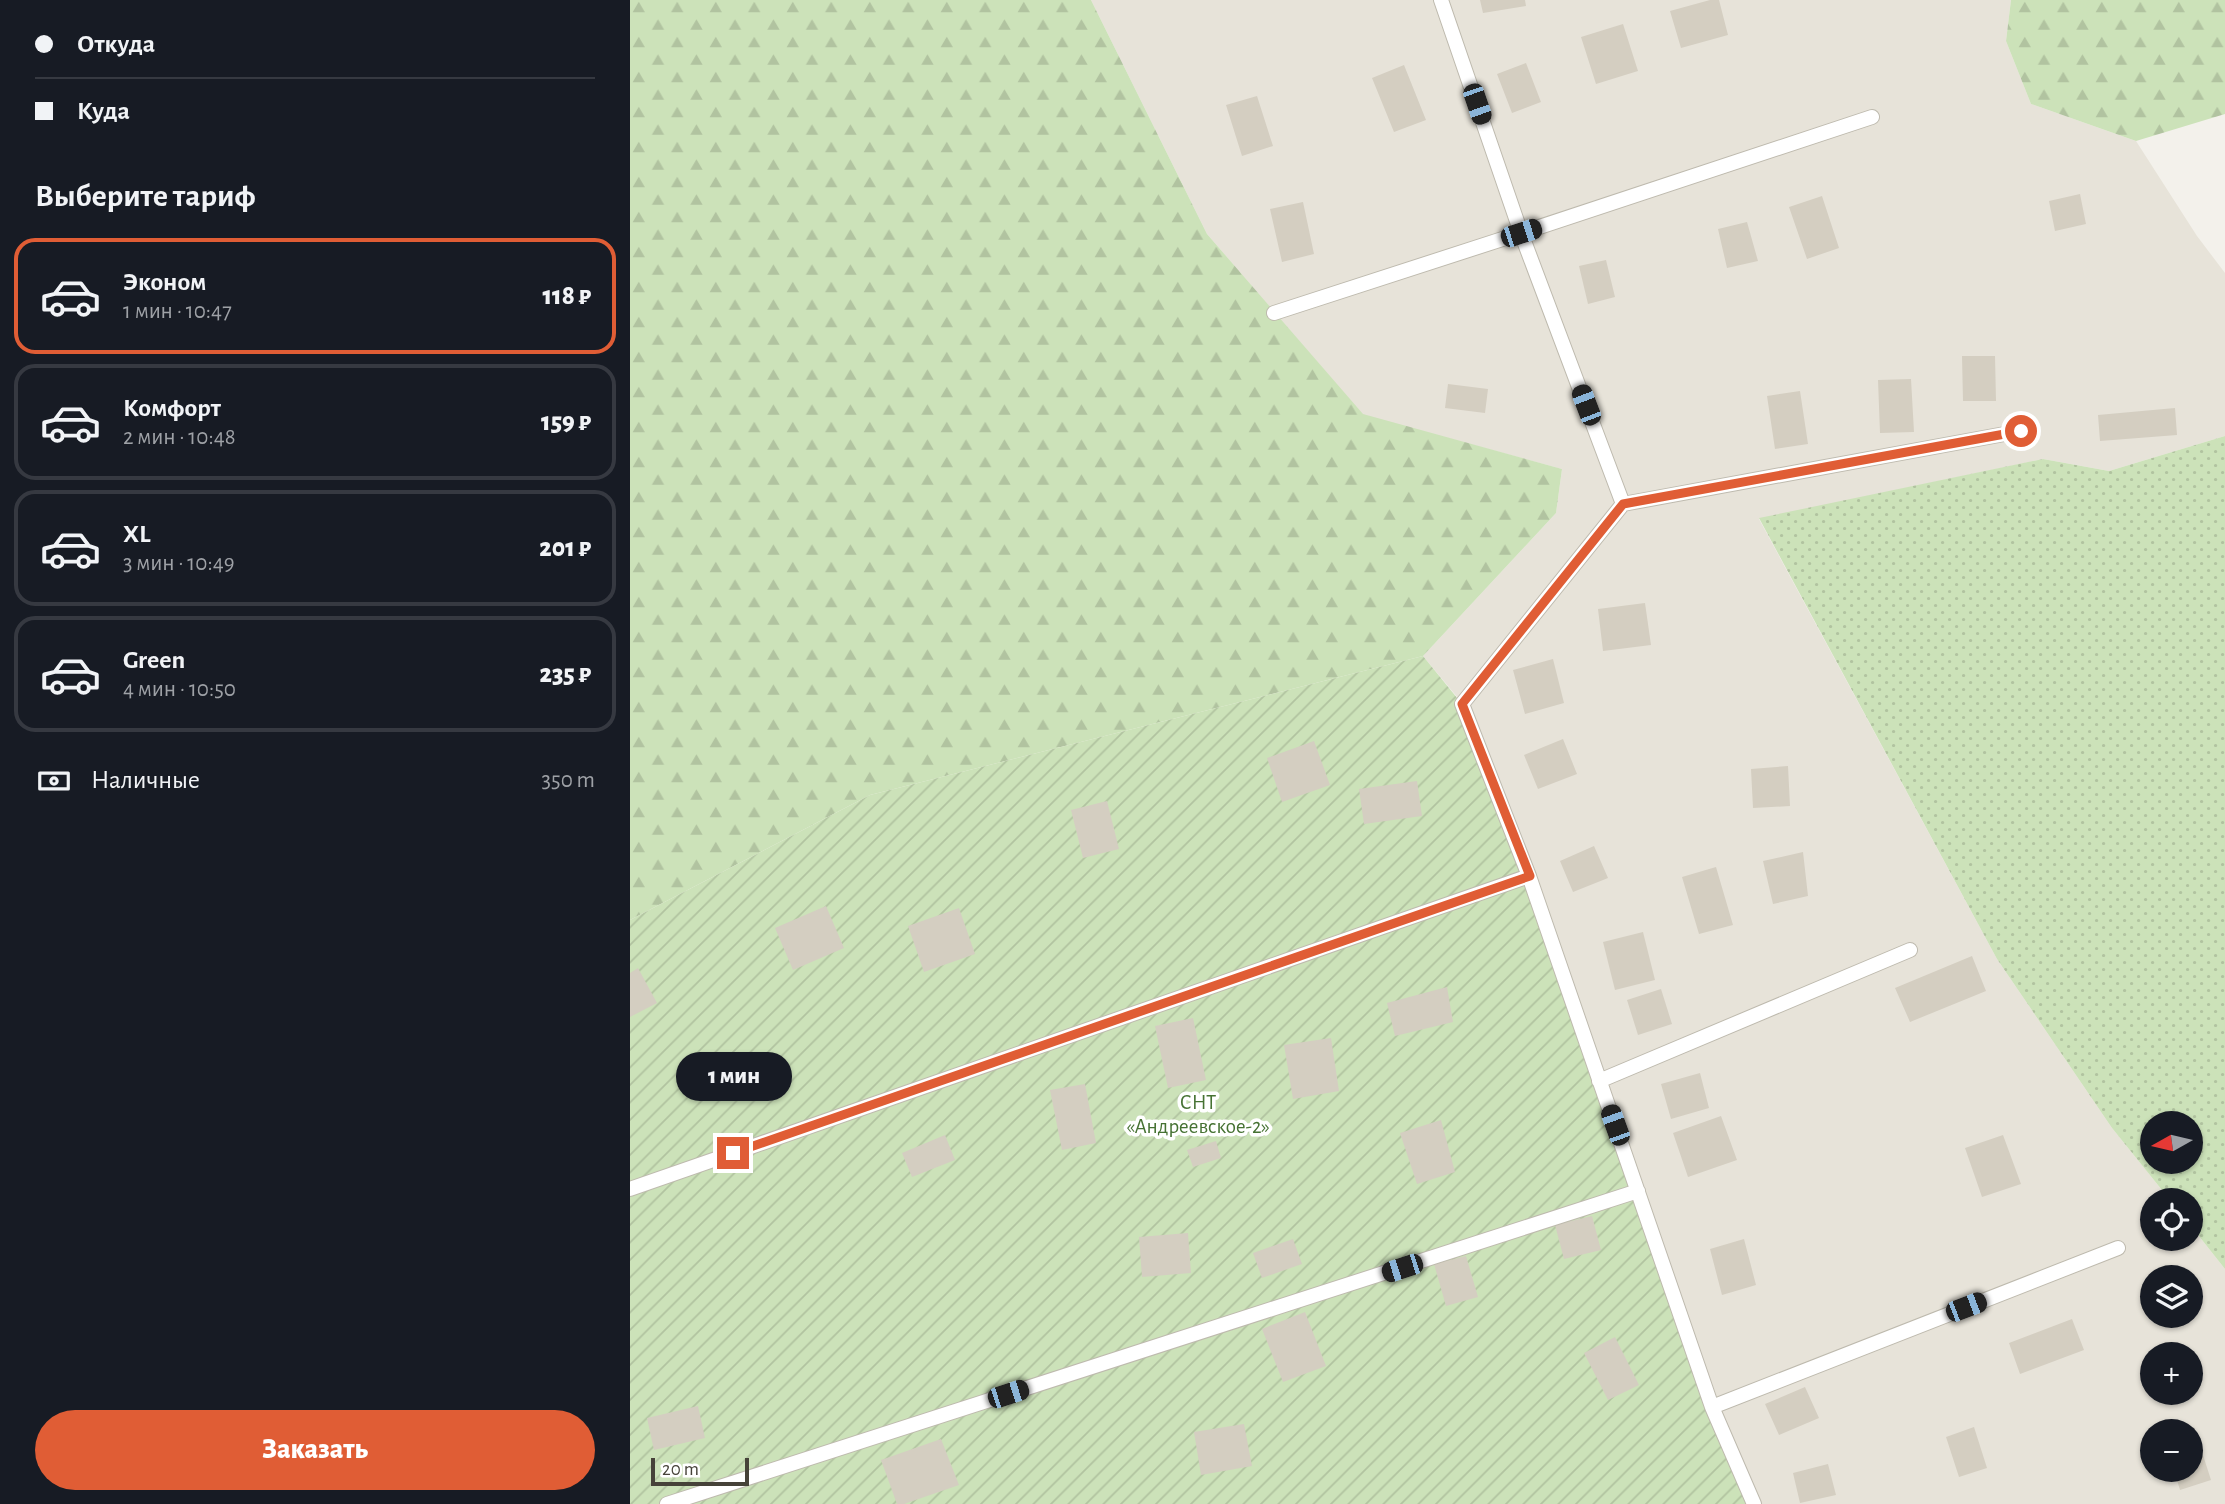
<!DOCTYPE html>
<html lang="ru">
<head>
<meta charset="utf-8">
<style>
  body { margin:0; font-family:"Alegreya Sans",sans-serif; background:#242831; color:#f1f3f6; height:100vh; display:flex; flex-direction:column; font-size:26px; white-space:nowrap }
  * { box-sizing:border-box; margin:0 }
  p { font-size:23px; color:#9ea1a6 }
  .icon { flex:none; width:38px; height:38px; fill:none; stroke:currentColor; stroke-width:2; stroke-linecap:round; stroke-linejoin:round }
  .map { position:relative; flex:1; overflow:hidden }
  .details { display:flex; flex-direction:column; background:#171b24; width:630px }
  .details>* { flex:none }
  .hud { display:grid; align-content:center; height:154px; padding:0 35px; background:#171b24 }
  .needle { width:46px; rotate:262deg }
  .buttons { position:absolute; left:1510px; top:1111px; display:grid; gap:14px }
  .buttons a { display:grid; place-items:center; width:63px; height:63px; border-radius:50%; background:#171b24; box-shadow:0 2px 5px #0004; font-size:35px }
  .scale { position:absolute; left:21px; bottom:18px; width:98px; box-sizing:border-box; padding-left:7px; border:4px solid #464239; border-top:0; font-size:19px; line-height:24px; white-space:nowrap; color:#464239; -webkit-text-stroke:5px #fff; paint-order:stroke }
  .end { position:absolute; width:32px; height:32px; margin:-16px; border:9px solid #e05d35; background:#fff; box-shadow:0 0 0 4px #fff }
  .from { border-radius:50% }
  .bubble { position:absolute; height:49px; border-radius:24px; background:#171b24; box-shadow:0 2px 5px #0004; font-size:23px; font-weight:800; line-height:49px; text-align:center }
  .car { position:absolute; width:21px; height:42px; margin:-21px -10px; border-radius:9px; box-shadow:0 0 5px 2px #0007; background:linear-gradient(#222 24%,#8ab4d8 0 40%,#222 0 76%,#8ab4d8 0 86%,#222 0) }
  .hud b { display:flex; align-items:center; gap:24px; height:66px; font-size:26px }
  .hud b+b { border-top:2px solid #363941 }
  .hud i { width:18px; height:18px; background:#f1f3f6 }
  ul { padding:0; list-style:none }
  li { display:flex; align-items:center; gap:21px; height:116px; margin:0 14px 10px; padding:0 21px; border:4px solid #363941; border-radius:21px }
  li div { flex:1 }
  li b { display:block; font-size:26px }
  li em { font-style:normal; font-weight:800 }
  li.current { border-color:#e05d35 }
  li>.icon { width:63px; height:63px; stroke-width:1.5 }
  h2 { padding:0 35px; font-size:32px; line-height:84px }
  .pay { display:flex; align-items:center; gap:18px; height:77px; padding:0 35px; font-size:26px }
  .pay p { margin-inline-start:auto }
  .action { display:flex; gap:14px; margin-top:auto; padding:14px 35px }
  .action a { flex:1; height:80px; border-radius:42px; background:#e05d35; color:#fff; font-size:28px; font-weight:800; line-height:80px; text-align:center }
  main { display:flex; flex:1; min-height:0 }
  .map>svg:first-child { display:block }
  .residential { fill:#e7e3d9; fill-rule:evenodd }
  .grass { fill:url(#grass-dots); fill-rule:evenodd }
  .forest { fill:url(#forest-firs) }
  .garden { fill:url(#garden-furrows) }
  .building { fill:#d4cec1 }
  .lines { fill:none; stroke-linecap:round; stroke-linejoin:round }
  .lane-casing { stroke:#bebaae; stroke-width:16 }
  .lane { stroke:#fff; stroke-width:14 }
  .route { stroke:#e05d35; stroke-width:9 }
  .labels { text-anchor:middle; stroke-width:7; stroke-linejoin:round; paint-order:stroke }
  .park-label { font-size:21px; fill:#467233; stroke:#fff }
</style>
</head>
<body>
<main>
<section class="details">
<div class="hud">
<b><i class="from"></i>Откуда</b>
<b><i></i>Куда</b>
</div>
<h2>Выберите тариф</h2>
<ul>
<li class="current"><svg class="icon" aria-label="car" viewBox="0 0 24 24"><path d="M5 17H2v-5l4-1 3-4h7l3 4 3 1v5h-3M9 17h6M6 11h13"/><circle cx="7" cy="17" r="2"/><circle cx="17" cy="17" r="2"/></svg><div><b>Эконом</b><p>1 мин · 10:47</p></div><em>118 ₽</em></li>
<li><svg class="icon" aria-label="car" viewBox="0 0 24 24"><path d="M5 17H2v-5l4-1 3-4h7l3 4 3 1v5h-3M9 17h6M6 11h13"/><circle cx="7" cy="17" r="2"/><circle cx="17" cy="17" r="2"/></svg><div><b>Комфорт</b><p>2 мин · 10:48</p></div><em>159 ₽</em></li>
<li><svg class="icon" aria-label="car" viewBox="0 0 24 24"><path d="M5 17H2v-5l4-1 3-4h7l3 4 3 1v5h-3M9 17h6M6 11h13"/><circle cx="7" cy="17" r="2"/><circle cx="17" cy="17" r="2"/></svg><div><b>XL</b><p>3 мин · 10:49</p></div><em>201 ₽</em></li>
<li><svg class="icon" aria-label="car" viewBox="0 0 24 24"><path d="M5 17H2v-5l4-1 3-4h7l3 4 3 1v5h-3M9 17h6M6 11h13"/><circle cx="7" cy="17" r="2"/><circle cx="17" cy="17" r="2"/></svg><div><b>Green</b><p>4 мин · 10:50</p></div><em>235 ₽</em></li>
</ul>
<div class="pay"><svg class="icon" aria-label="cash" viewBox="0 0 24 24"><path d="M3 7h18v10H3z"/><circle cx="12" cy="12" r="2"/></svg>Наличные<p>350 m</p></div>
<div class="action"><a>Заказать</a></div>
</section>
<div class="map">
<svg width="1595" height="1504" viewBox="0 0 1595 1504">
  <defs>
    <pattern id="grass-dots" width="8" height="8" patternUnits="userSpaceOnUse" patternTransform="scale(1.75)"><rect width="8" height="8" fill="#cce2b9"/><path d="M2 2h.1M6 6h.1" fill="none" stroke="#b1c3a0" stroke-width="1.8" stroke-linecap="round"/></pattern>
    <pattern id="forest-firs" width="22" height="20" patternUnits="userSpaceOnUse" patternTransform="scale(1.75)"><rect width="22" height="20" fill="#cce2b9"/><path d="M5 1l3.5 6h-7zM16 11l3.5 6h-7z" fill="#b1c3a0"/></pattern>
    <pattern id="garden-furrows" width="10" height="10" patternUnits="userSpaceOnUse" patternTransform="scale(1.75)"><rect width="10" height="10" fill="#cce2b9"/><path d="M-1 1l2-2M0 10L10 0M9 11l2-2" fill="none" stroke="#b1c3a0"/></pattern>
  </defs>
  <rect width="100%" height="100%" fill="#f3f1eb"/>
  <path class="residential" d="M461 0H1381L1376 41 1401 104 1506 141 1567 236 1595 273V436L1479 471 1413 459 1129 519 1367 959 1482 1128 1540 1200H1522V1239H1561V1226L1595 1269V1504H1124L833 704 793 656 926 513 932 469 733 415 577 234ZM1522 1278H1561V1316H1522ZM1522 1354H1561V1393H1522ZM1522 1432H1561V1470H1522Z"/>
  <path class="grass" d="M1595 436V1269L1561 1226V1200H1540L1482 1128 1367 959 1129 518 1413 459 1479 471ZM1522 1124H1561V1162H1522Z"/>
  <path class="forest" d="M0 0H461L577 234 733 414 932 469 926 513 793 656 240 795 0 920Z
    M1381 0H1595V114L1506 141 1401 104 1376 41Z"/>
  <path class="garden" d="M793 656 832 704 1124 1504H0V920L240 795Z"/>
  <path class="building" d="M850 0H895L896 6 853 13Z
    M1080 0H1089L1098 35 1051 48 1040 11Z
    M993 24 1008 71 966 84 951 37Z
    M896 63 911 102 882 113 867 74Z
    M774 65 796 120 764 132 742 78Z
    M627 96 643 146 612 156 596 105Z
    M1450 194 1456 224 1425 231 1419 201Z
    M1192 196 1209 248 1177 259 1159 207Z
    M673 202 684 254 652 262 640 209Z
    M1117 222 1128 261 1097 268 1088 229Z
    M976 260 985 297 958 304 949 266Z
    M1332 356H1365L1366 401H1333Z
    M1281 379 1284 432 1250 433 1248 380Z
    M818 384 858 389 855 413 815 408Z
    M1170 391 1178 444 1145 449 1137 396Z
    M1545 408 1547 435 1470 441 1468 415Z
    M1015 603 1021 645 973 651 968 609Z
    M923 659 934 703 895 714 883 670Z
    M933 739 947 774 908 789 894 755Z
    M684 741 700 785 652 802 637 758Z
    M1158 766 1160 806 1123 808 1121 769Z
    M787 781 792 816 734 824 729 789Z
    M477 801 489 849 453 858 441 810Z
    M964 846 978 878 943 892 930 861Z
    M1173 852 1178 896 1143 904 1133 861Z
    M1086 867 1103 925 1069 934 1052 877Z
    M196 906 214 948 163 970 145 928Z
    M329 908 345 954 294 972 278 926Z
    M1013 932 1025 980 985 990 973 942Z
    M1342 956 1356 991 1280 1022 1265 988Z
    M8 968 27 1003 0 1017V973Z
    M817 987 823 1022 765 1036 757 1003Z
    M1031 989 1042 1024 1008 1035 997 1000Z
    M563 1018 576 1080 538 1088 525 1026Z
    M701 1038 709 1091 663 1099 654 1045Z
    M1070 1073 1079 1108 1041 1119 1031 1084Z
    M455 1084 466 1143 432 1150 420 1090Z
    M1091 1116 1107 1160 1058 1177 1043 1133Z
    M811 1120 825 1172 787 1184 770 1133Z
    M315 1135 325 1160 282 1177 272 1153Z
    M1373 1135 1391 1184 1352 1197 1335 1148Z
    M586 1141 591 1158 563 1167 557 1150Z
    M962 1216 971 1250 934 1259 925 1225Z
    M558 1233 561 1273 512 1277 509 1237Z
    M663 1239 672 1264 632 1278 623 1253Z
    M1114 1239 1126 1285 1092 1295 1080 1249Z
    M836 1256 848 1297 816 1306 804 1264Z
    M675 1312 696 1366 653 1382 632 1329Z
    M1442 1319 1454 1350 1390 1374 1379 1343Z
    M985 1337 1009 1385 978 1400 954 1353Z
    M1175 1387 1189 1418 1149 1435 1135 1404Z
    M68 1406 75 1438 24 1450 17 1418Z
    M614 1424 622 1466 571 1475 564 1432Z
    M1344 1427 1357 1468 1329 1477 1316 1437Z
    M1564 1427 1581 1480 1550 1490 1544 1470H1561V1432L1551 1431Z
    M311 1439 329 1485 274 1504H267L251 1460Z
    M1198 1464 1206 1495 1170 1503 1163 1473Z"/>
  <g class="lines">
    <defs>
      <path id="lane" d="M644 313 891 233 811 0
        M993 504 891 233 1242 117
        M969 1081 1280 950
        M0 1189 899 876
        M1082 1407 1488 1248
        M37 1504 1008 1191
        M1124 1504 1082 1407 899 876 832 704 993 504 1391 431"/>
    </defs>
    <use href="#lane" class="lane-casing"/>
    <use href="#lane" class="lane"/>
  </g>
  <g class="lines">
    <path class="route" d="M103 1153 900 876 832 704 993 504 1391 431"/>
  </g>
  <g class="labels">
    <g class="park-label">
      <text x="568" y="1109">СНТ<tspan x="568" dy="24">«Андреевское-2»</tspan></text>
    </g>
  </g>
</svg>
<div class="buttons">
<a><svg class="needle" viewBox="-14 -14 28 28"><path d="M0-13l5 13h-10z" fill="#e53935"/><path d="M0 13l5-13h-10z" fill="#9ea1a6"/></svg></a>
<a><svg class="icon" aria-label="locate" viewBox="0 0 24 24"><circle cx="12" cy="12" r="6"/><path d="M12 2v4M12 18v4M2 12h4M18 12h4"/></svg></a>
<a><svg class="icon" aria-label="layers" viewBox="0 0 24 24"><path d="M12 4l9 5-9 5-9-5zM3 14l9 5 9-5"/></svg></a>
<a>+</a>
<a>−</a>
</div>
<div class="scale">20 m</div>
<i class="end from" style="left:1391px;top:431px"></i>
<i class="end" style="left:103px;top:1153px"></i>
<div class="bubble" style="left:46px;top:1052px;width:116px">1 мин</div>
<i class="car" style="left:847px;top:104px;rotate:161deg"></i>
<i class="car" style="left:891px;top:233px;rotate:72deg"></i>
<i class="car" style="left:956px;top:405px;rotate:339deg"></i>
<i class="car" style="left:985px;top:1125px;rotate:340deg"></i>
<i class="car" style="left:772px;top:1268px;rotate:252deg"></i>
<i class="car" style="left:1336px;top:1307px;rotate:69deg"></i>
<i class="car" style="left:378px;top:1394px;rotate:72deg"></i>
</div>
</main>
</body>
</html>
